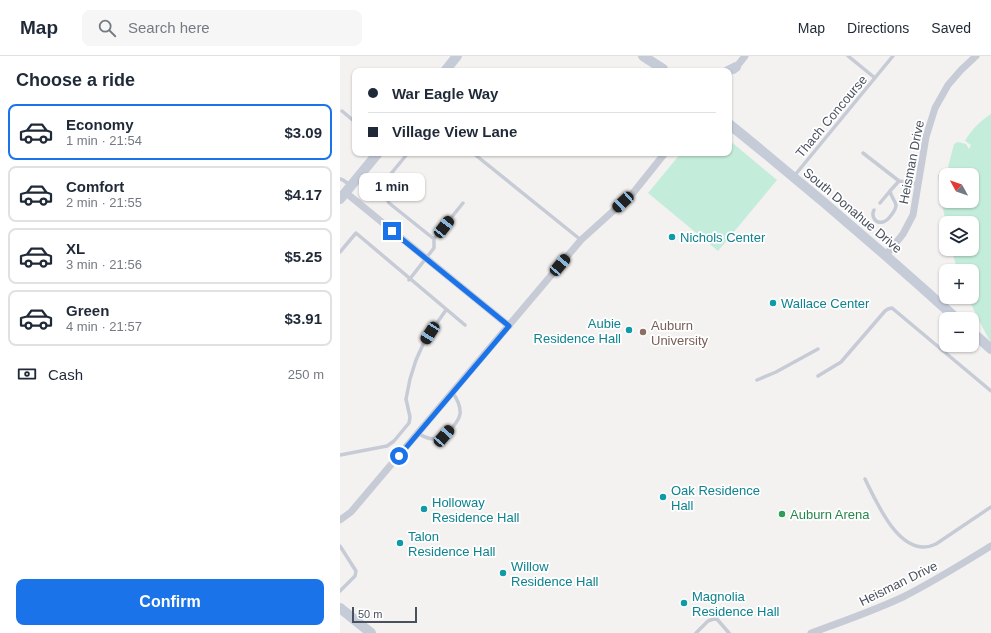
<!DOCTYPE html>
<html lang="en">
<head>
<meta charset="utf-8">
<style>
  body { margin:0; font-family:Arial,sans-serif; background:#f6f6f7; color:#1f2937; height:100vh; display:flex; flex-direction:column; font-size:15px; white-space:nowrap }
  * { box-sizing:border-box; margin:0 }
  p { font-size:13px; color:#747a83 }
  .icon { flex:none; width:22px; height:22px; fill:none; stroke:currentColor; stroke-width:2; stroke-linecap:round; stroke-linejoin:round }
  .map { position:relative; flex:1; overflow:hidden }
  .sheet { display:flex; flex-direction:column; background:#fff; width:340px }
  .sheet>* { flex:none }
  .hud { position:absolute; left:12px; top:12px; width:380px; height:88px; border-radius:8px; box-shadow:0 1px 3px #0004; display:grid; align-content:center; height:88px; padding:0 16px; background:#fff }
  .needle { width:26px; rotate:310deg }
  .fabs { position:absolute; left:599px; top:112px; display:grid; gap:8px }
  .fabs a { display:grid; place-items:center; width:40px; height:40px; border-radius:8px; background:#fff; box-shadow:0 1px 3px #0004; font-size:20px }
  .scale { position:absolute; left:12px; bottom:10px; width:65px; box-sizing:border-box; padding-left:4px; border:2px solid #4a515e; border-top:0; font-size:11px; line-height:14px; white-space:nowrap; color:#4a515e; -webkit-text-stroke:3px #fff; paint-order:stroke }
  .end { position:absolute; width:18px; height:18px; margin:-9px; border:5px solid #1a73e8; background:#fff; box-shadow:0 0 0 2px #fff }
  .from { border-radius:50% }
  .bubble { position:absolute; height:28px; border-radius:8px; background:#fff; box-shadow:0 1px 3px #0004; font-size:13px; font-weight:600; line-height:28px; text-align:center }
  .car { position:absolute; width:12px; height:24px; margin:-12px -6px; border-radius:5px; box-shadow:0 0 3px 1px #0007; background:linear-gradient(#222 24%,#8ab4d8 0 40%,#222 0 76%,#8ab4d8 0 86%,#222 0) }
  .hud b { display:flex; align-items:center; gap:14px; height:38px; font-size:15px }
  .hud b+b { border-top:1px solid #e0e1e3 }
  .hud i { width:10px; height:10px; background:#1f2937 }
  ul { padding:0; list-style:none }
  li { display:flex; align-items:center; gap:12px; height:56px; margin:0 8px 6px; padding:0 8px; border:2px solid #e0e1e3; border-radius:8px }
  li div { flex:1 }
  li b { display:block; font-size:15px }
  li em { font-style:normal; font-weight:600 }
  li.active { border-color:#1a73e8 }
  li>.icon { width:36px; height:36px; stroke-width:1.5 }
  h2 { padding:0 16px; font-size:18px; line-height:48px }
  .pay { display:flex; align-items:center; gap:10px; height:44px; padding:0 16px; font-size:15px }
  .pay p { margin-inline-start:auto }
  .action { display:flex; gap:8px; margin-top:auto; padding:8px 16px }
  .action a { flex:1; height:46px; border-radius:8px; background:#1a73e8; color:#fff; font-size:16px; font-weight:600; line-height:46px; text-align:center }
  header { display:flex; align-items:center; gap:24px; box-sizing:border-box; height:56px; padding:0 20px; background:#fff; border-bottom:1px solid #e0e1e3 }
  header strong { font-size:19px }
  nav { display:flex; gap:22px; margin-inline-start:auto; font-size:14px }
  .search { width:280px; height:36px; background:#f6f6f7; display:flex; align-items:center; gap:10px; box-sizing:border-box; padding:0 14px; border-radius:8px; color:#747a83; font-size:15px }
  main { display:flex; flex:1; min-height:0 }
  .map>svg:first-child { display:block }
  .green { fill:#c3edda; fill-rule:evenodd }
  .lines { fill:none; stroke-linecap:round; stroke-linejoin:round }
  .lane { stroke:#c6cbd5; stroke-width:3.5 }
  .street { stroke:#c6cbd5; stroke-width:7 }
  .secondary { stroke:#c5ccd8; stroke-width:10 }
  .route { stroke:#1a73e8; stroke-width:5 }
  .culture-dot { fill:#0f9aa8; stroke:#fff; stroke-width:1.5 }
  .education-dot { fill:#8d6e63; stroke:#fff; stroke-width:1.5 }
  .leisure-dot { fill:#2e9e5b; stroke:#fff; stroke-width:1.5 }
  .labels { text-anchor:middle; stroke-width:3.5; stroke-linejoin:round; paint-order:stroke }
  .street-label { font-size:13px; fill:#4a515e; stroke:#fff }
  .culture-label { font-size:13px; fill:#0d838f; stroke:#fff; text-anchor:start }
  .education-label { font-size:13px; fill:#785e54; stroke:#fff; text-anchor:start }
  .leisure-label { font-size:13px; fill:#27864d; stroke:#fff; text-anchor:start }
</style>
</head>
<body>
<header>
<strong>Map</strong>
<div class="search"><svg class="icon" aria-label="search" viewBox="0 0 24 24"><circle cx="10" cy="10" r="6"/><path d="M15 15l6 6"/></svg>Search here</div>
<nav><a>Map</a><a>Directions</a><a>Saved</a></nav>
</header>
<main>
<section class="sheet">
<h2>Choose a ride</h2>
<ul>
<li class="active"><svg class="icon" aria-label="car" viewBox="0 0 24 24"><path d="M5 17H2v-5l4-1 3-4h7l3 4 3 1v5h-3M9 17h6M6 11h13"/><circle cx="7" cy="17" r="2"/><circle cx="17" cy="17" r="2"/></svg><div><b>Economy</b><p>1 min · 21:54</p></div><em>$3.09</em></li>
<li><svg class="icon" aria-label="car" viewBox="0 0 24 24"><path d="M5 17H2v-5l4-1 3-4h7l3 4 3 1v5h-3M9 17h6M6 11h13"/><circle cx="7" cy="17" r="2"/><circle cx="17" cy="17" r="2"/></svg><div><b>Comfort</b><p>2 min · 21:55</p></div><em>$4.17</em></li>
<li><svg class="icon" aria-label="car" viewBox="0 0 24 24"><path d="M5 17H2v-5l4-1 3-4h7l3 4 3 1v5h-3M9 17h6M6 11h13"/><circle cx="7" cy="17" r="2"/><circle cx="17" cy="17" r="2"/></svg><div><b>XL</b><p>3 min · 21:56</p></div><em>$5.25</em></li>
<li><svg class="icon" aria-label="car" viewBox="0 0 24 24"><path d="M5 17H2v-5l4-1 3-4h7l3 4 3 1v5h-3M9 17h6M6 11h13"/><circle cx="7" cy="17" r="2"/><circle cx="17" cy="17" r="2"/></svg><div><b>Green</b><p>4 min · 21:57</p></div><em>$3.91</em></li>
</ul>
<div class="pay"><svg class="icon" aria-label="cash" viewBox="0 0 24 24"><path d="M3 7h18v10H3z"/><circle cx="12" cy="12" r="2"/></svg>Cash<p>250 m</p></div>
<div class="action"><a>Confirm</a></div>
</section>
<div class="map">
<svg width="651" height="577" viewBox="0 0 651 577">
  <rect width="100%" height="100%" fill="#f3f2f1"/>
  <path class="green" d="M651 58V287L637 261 628 241H632V215H618L611 193H632V167H606V171L598 119 616 118V116L610 115 608 111 614 88 618 86 626 88 629 93 631 89 625 85C631 74 640 65 651 58ZM606 119H632V145H606Z
    M389 84 437 124 378 195 308 137 341 97H389Z"/>
  <g class="lines">
    <path class="lane" d="M508 0 535 22
      M2 55 15 66
      M68 97 45 125 43 136 49 147 94 183 123 147
      M133 97 241 184
      M523 97 559 125 578 128
      M455 119 553 0
      M0 123 3 124 10 129
      M540 147 550 135
      M534 154C531 160 535 168 543 166 548 165 556 154 556 149 555 144 551 141 550 135L559 125
      M0 196 16 177 125 269
      M69 224 94 192V183
      M478 320 501 306 545 255 548 253 552 252 651 335
      M417 324 436 316 478 293
      M78 377C92 387 101 383 112 372 115 368 119 364 120 358 121 350 117 343 113 337
      M0 399 47 390 54 385 69 367 70 361 66 343 70 323 76 304 85 284 106 254
      M525 423C537 447 561 505 596 488L651 451
      M0 490 16 515 15 520 0 535
      M356 577 368 565 376 562 389 577"/>
    <path class="street" d="M394 14 405 0
      M5 136 169 270
      M546 199 563 178 573 159 586 81 595 52 608 29 621 14 636 0
      M0 464 11 456 241 184 293 137 325 97
      M471 577C502 566 533 555 563 541 593 526 622 508 651 490"/>
    <path class="secondary" d="M303 0 323 13
      M105 15 117 0
      M388 15 396 11
      M389 68C467 131 543 196 617 263
      M0 143 38 97
      M632 276 651 293
      M0 552 31 577"/>
  </g>
  <g class="lines">
    <path class="route" d="M52 175 169 270 59 400"/>
  </g>
  <g class="culture-dot">
    <circle cx="332" cy="181" r="4"/>
    <circle cx="433" cy="247" r="4"/>
    <circle cx="289" cy="274" r="4"/>
    <circle cx="323" cy="441" r="4"/>
    <circle cx="84" cy="453" r="4"/>
    <circle cx="60" cy="487" r="4"/>
    <circle cx="163" cy="517" r="4"/>
    <circle cx="344" cy="547" r="4"/>
  </g>
  <circle class="education-dot" cx="303" cy="276" r="4"/>
  <circle class="leisure-dot" cx="442" cy="458" r="4"/>
  <g class="labels">
    <g class="street-label">
      <text transform="translate(491 60) rotate(-50)" y="5">Thach Concourse</text>
      <text transform="translate(571 106) rotate(-79)" y="5">Heisman Drive</text>
      <text transform="translate(513 154) rotate(40)" y="5">South Donahue Drive</text>
      <text transform="translate(558 527) rotate(-26)" y="5">Heisman Drive</text>
    </g>
    <g class="culture-label">
      <text x="340" y="186">Nichols Center</text>
      <text x="441" y="252">Wallace Center</text>
      <text x="281" y="272" text-anchor="end">Aubie<tspan x="281" dy="15">Residence Hall</tspan></text>
      <text x="331" y="439">Oak Residence<tspan x="331" dy="15">Hall</tspan></text>
      <text x="92" y="451">Holloway<tspan x="92" dy="15">Residence Hall</tspan></text>
      <text x="68" y="485">Talon<tspan x="68" dy="15">Residence Hall</tspan></text>
      <text x="171" y="515">Willow<tspan x="171" dy="15">Residence Hall</tspan></text>
      <text x="352" y="545">Magnolia<tspan x="352" dy="15">Residence Hall</tspan></text>
    </g>
    <g class="education-label">
      <text x="311" y="274">Auburn<tspan x="311" dy="15">University</tspan></text>
    </g>
    <g class="leisure-label">
      <text x="450" y="463">Auburn Arena</text>
    </g>
  </g>
</svg>
<div class="fabs">
<a><svg class="needle" viewBox="-14 -14 28 28"><path d="M0-13l5 13h-10z" fill="#e53935"/><path d="M0 13l5-13h-10z" fill="#747a83"/></svg></a>
<a><svg class="icon" aria-label="layers" viewBox="0 0 24 24"><path d="M12 4l9 5-9 5-9-5zM3 14l9 5 9-5"/></svg></a>
<a>+</a>
<a>−</a>
</div>
<div class="scale">50 m</div>
<i class="end from" style="left:59px;top:400px"></i>
<i class="end" style="left:52px;top:175px"></i>
<div class="bubble" style="left:19px;top:117px;width:66px">1 min</div>
<i class="car" style="left:283px;top:146px;rotate:227deg"></i>
<i class="car" style="left:104px;top:171px;rotate:38deg"></i>
<i class="car" style="left:220px;top:209px;rotate:40deg"></i>
<i class="car" style="left:90px;top:277px;rotate:213deg"></i>
<i class="car" style="left:104px;top:380px;rotate:41deg"></i>
<div class="hud">
<b><i class="from"></i>War Eagle Way</b>
<b><i></i>Village View Lane</b>
</div>
</div>
</main>
</body>
</html>
